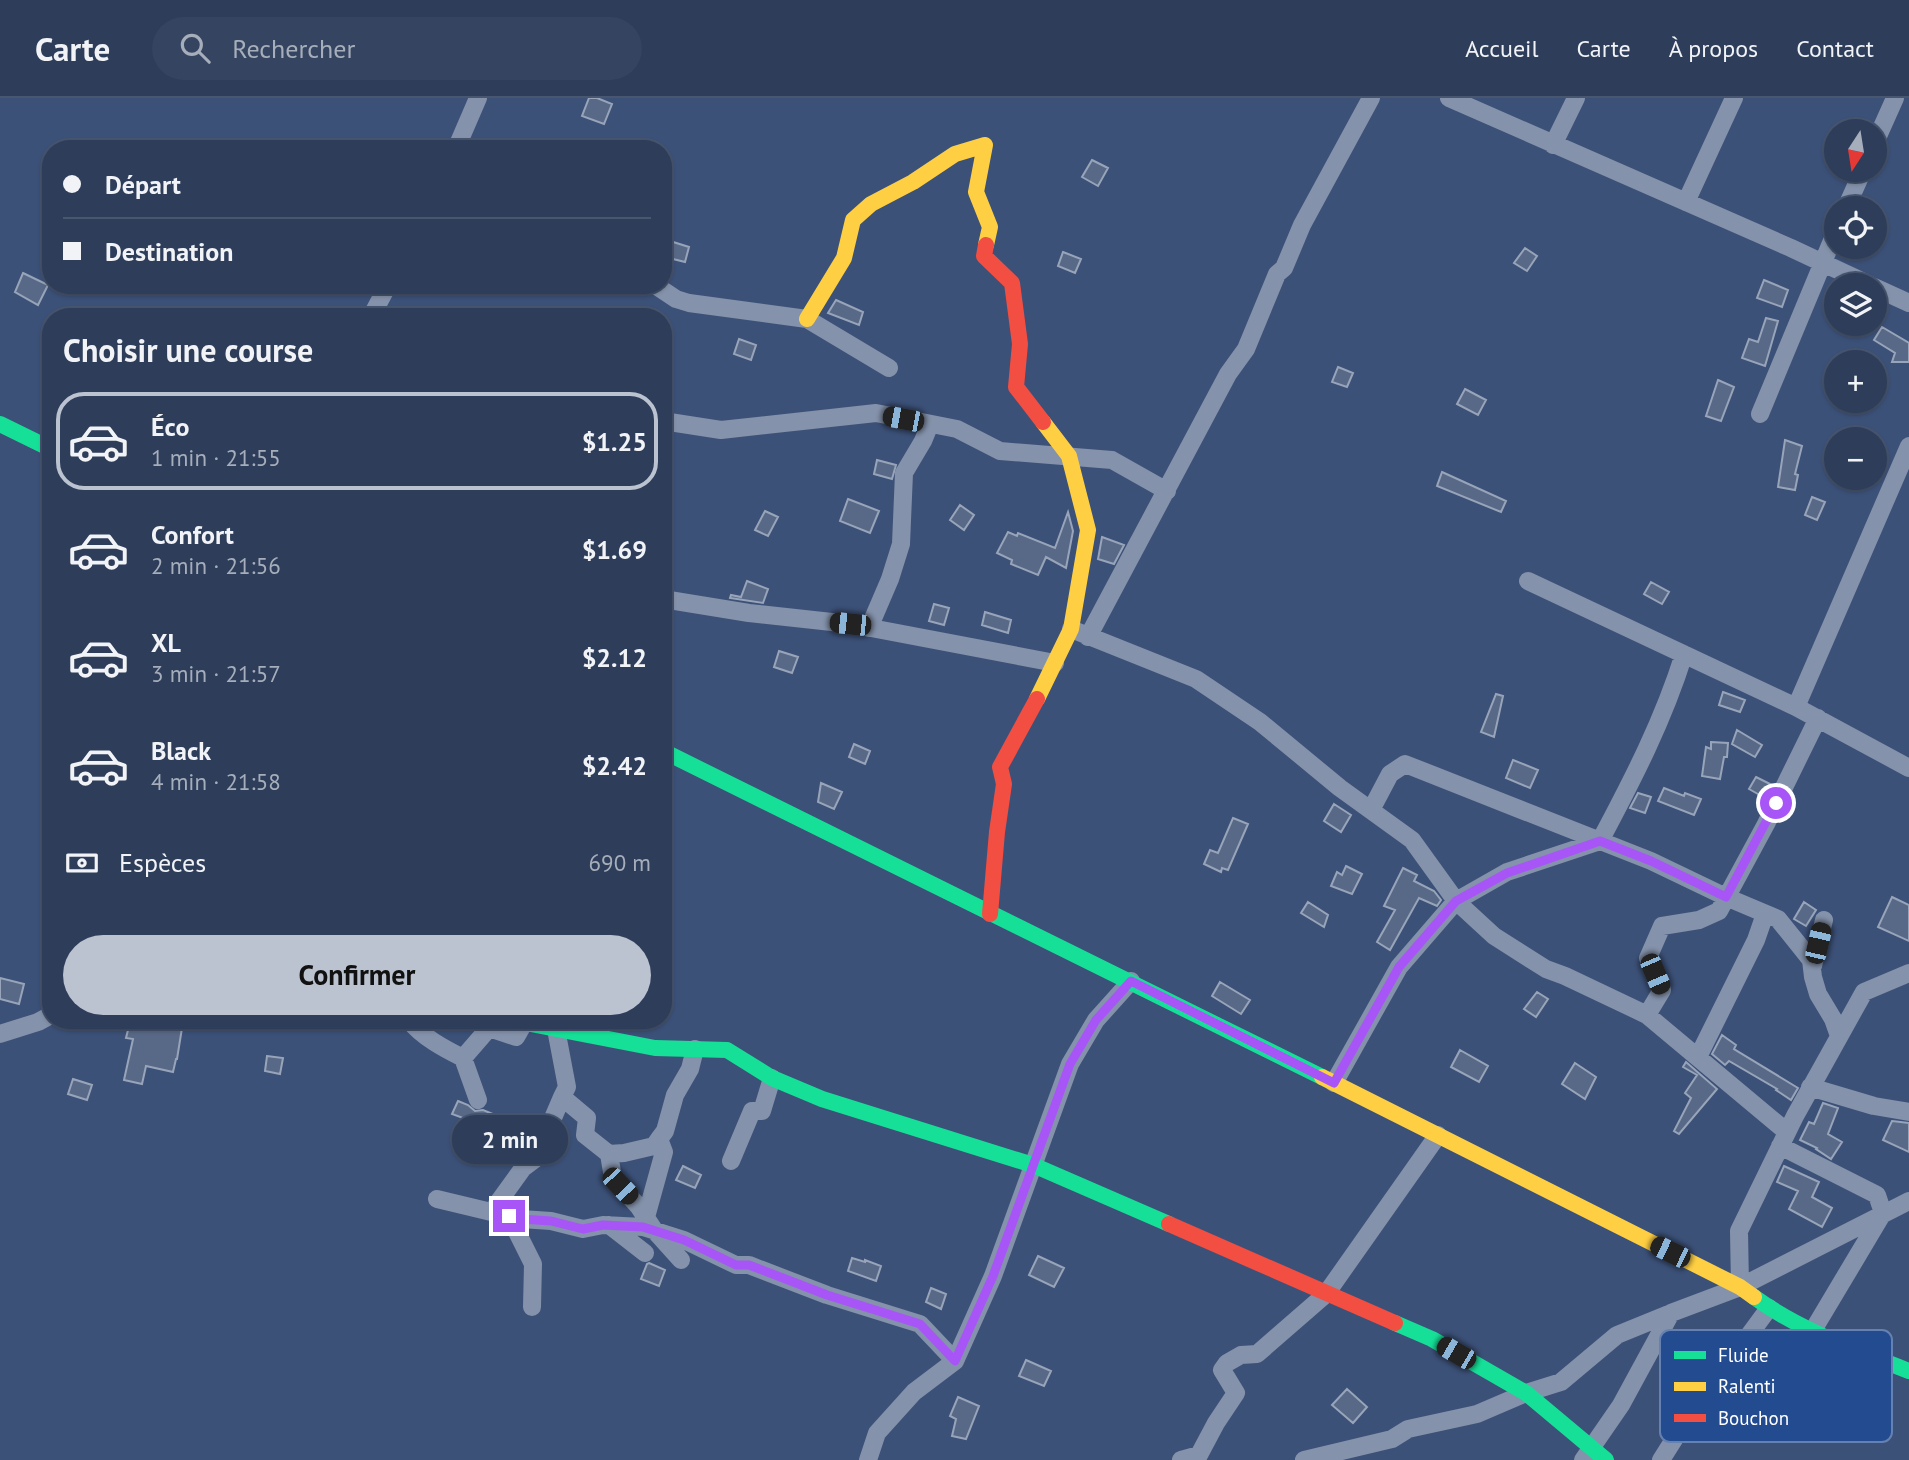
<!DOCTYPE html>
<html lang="fr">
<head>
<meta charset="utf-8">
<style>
  body { margin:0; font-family:"PT Sans",sans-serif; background:#354460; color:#f1f3f6; height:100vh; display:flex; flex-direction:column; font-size:26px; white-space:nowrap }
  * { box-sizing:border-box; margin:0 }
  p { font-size:23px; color:#a7aebb }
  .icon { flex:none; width:38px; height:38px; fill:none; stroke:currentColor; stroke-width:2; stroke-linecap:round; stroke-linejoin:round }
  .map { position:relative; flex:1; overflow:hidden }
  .details { position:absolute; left:42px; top:210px; width:630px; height:721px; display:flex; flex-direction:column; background:#2d3d5a; border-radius:28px; box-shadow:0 2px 5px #0004,0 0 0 2px #485670 }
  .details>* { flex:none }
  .top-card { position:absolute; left:42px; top:42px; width:630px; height:154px; border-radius:28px; box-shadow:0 2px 5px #0004,0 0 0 2px #485670; display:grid; align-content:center; height:154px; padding:0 21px; background:#2d3d5a }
  .needle { width:46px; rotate:192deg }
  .controls { position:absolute; left:1824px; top:21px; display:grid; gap:14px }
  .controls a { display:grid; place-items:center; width:63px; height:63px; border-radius:50%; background:#2d3d5a; box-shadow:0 2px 5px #0004,0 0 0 2px #485670; font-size:35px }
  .end { position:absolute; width:32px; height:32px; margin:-16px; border:9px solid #a855f7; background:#fff; box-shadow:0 0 0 4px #fff }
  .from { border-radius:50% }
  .bubble { position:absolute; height:49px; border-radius:24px; background:#2d3d5a; box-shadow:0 2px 5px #0004,0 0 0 2px #485670; font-size:23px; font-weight:600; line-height:49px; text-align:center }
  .car { position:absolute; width:21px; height:42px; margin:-21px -10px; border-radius:9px; box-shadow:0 0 5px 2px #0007; background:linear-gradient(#222 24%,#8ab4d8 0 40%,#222 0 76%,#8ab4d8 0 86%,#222 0) }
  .top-card b { display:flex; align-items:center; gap:24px; height:66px; font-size:26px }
  .top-card b+b { border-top:2px solid #485670 }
  .top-card i { width:18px; height:18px; background:#f1f3f6 }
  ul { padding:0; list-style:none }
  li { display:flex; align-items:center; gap:21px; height:98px; margin:0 14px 10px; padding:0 7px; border:4px solid transparent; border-radius:28px }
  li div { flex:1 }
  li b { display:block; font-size:26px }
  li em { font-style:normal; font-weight:600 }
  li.current { border-color:#bbc2d0 }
  li>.icon { width:63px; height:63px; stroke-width:1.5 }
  h2 { padding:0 21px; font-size:32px; line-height:84px }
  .pay { display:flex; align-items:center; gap:18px; height:77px; padding:0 21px; font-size:26px }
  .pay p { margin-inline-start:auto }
  .button { display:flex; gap:14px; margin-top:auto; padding:14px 21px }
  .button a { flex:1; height:80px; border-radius:42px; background:#bbc2d0; color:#111; font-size:28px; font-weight:600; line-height:80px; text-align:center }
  header { display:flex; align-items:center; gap:42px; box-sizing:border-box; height:98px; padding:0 35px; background:#2d3d5a; border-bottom:2px solid #485670 }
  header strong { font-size:33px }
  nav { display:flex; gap:38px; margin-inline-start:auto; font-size:24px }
  .search { width:490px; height:63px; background:#354460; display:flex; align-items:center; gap:18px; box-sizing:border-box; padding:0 24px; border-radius:38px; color:#a7aebb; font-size:26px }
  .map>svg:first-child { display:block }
  .building { fill:#586987; stroke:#98a4b9; stroke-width:2 }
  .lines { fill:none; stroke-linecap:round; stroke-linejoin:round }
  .street { stroke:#8492ab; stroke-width:18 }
  .fast { stroke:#16e098; stroke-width:16 }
  .slow { stroke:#ffcf43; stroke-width:16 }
  .jam { stroke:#f24e42; stroke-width:16 }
  .route { stroke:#a855f7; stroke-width:9 }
  .key { fill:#234b90; stroke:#6581b1; stroke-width:2 }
  .key-label { font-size:19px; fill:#fff }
</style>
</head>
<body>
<header>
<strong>Carte</strong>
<div class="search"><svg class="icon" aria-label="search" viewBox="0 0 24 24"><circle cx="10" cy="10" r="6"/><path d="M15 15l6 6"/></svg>Rechercher</div>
<nav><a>Accueil</a><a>Carte</a><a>À propos</a><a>Contact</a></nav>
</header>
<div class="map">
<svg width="1909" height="1362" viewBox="0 0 1909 1362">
  <rect width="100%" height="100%" fill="#3c5178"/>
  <path class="building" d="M589 0H597L612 6 604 26 582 18Z
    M1092 62 1108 70 1098 88 1082 79Z
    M670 143 689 149 685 164 665 159Z
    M1525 150 1537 158 1527 173 1514 165Z
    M1063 154 1081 161 1075 175 1058 168Z
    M23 175 48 187 38 207 15 194Z
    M1764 182 1788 192 1782 209 1757 200Z
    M836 202 863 214 859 227 828 215Z
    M1766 220 1778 223 1765 268 1742 260 1749 241 1758 244Z
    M1882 229 1909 245V264H1892L1895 255 1874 242Z
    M739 241 756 247 751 262 734 256Z
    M1338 269 1353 275 1347 289 1332 284Z
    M1718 282 1734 289 1721 323 1706 318Z
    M1465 291 1486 302 1478 317 1457 306Z
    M1785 342 1802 348 1795 376 1798 377 1795 392 1778 389Z
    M877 362 896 367 892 381 874 376Z
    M1442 374 1506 403 1501 414 1437 388Z
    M1812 399 1825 404 1817 422 1805 417Z
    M848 401 879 413 870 435 840 423Z
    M960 407 974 417 964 432 950 422Z
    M765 413 778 419 768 438 755 432Z
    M1068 414 1073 433 1066 470 1046 459 1038 477 1011 466 1012 462 997 455 1008 434 1017 438 1018 435 1055 450Z
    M1102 439 1124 447 1114 466 1098 461Z
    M747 483 768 491 763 505 730 500 731 497 741 499Z
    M1651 484 1669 494 1662 506 1644 496Z
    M934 506 949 510 944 527 929 523Z
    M985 514 1011 522 1008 535 982 527Z
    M779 553 798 559 792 575 774 569Z
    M1723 594 1745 602 1740 614 1719 607Z
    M1496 596 1503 598 1494 639 1481 634Z
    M1737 632 1762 647 1755 659 1732 646Z
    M1711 644 1728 645 1727 659H1724L1720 681 1702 678 1706 649 1711 651Z
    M854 646 870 653 865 666 849 659Z
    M1513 662 1538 672 1530 690 1506 680Z
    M1756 679 1772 687 1765 700 1749 691Z
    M821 685 842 694 834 711 818 704Z
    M1664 690 1684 698 1685 695 1701 701 1694 717 1658 703Z
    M1638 695 1651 699 1645 715 1630 710Z
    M1334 706 1351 717 1341 734 1324 723Z
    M1233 720 1248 726 1228 772 1222 770 1221 774 1204 766 1210 752 1218 755Z
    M1346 768 1362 776 1352 796 1331 788 1337 774 1342 777Z
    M1403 770 1417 777 1414 783 1434 793 1441 802 1437 808 1419 800 1390 852 1377 844 1395 812 1384 808Z
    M1892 799 1909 807V843L1878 829Z
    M1308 804 1328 817 1324 829 1301 815Z
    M1804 804 1816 812 1806 828 1794 821Z
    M0 880 24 886 19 906 0 901Z
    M1220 884 1250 902 1241 916 1212 898Z
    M1537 894 1548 901 1536 919 1524 911Z
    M130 924 152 928V925L182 930 177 961H176L173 974 146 968 142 986 124 982 133 941 126 940Z
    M1722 937 1736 947 1734 951 1798 990 1791 1002 1776 992 1777 991 1729 963 1725 967 1712 956Z
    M1460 952 1488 968 1479 984 1451 969Z
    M267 958 283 960 280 976 265 973Z
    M1686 964 1717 991 1679 1036 1674 1033 1691 1000 1685 995 1697 977 1683 969Z
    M1575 965 1596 979 1585 1001 1562 986Z
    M73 981 92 987 87 1002 68 996Z
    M458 1003 468 1007 475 1013 483 1012 498 1018 493 1031 452 1016Z
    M1823 1005 1838 1010 1828 1036 1842 1044 1831 1061 1816 1051 1817 1050 1800 1042 1809 1024 1814 1026Z
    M1892 1023 1909 1025V1054L1883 1042Z
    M683 1068 701 1077 695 1090 676 1082Z
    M1784 1068 1819 1084 1812 1099 1832 1110 1822 1129 1789 1111 1798 1093 1777 1084Z
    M1038 1158 1064 1170 1054 1189 1029 1177Z
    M852 1160 865 1164V1162L881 1168 876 1183 848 1173Z
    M649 1165 665 1172 659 1188 641 1181 647 1166Z
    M931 1190 946 1196 941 1211 926 1204Z
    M1026 1262 1051 1273 1044 1288 1019 1278Z
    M1347 1291 1367 1309 1353 1325 1332 1307Z
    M958 1299 979 1308 966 1341 952 1338 956 1321 950 1318Z"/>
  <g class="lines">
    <path class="street" d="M1449 0 1791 150 1870 187
      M1553 47 1576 0
      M1874 47 1895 0
      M456 51 478 0
      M1686 104 1734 0
      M1846 110 1863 72
      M655 187 676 201 689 205 807 221 889 270
      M1874 189 1909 205
      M371 219 388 187
      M1760 316 1836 133
      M663 323 721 332 876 315 957 331 1000 353 1112 362 1167 393
      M1528 483 1796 609 1909 670
      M663 501 749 515 850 526 1055 565
      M869 530 890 481 901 446 904 375 923 343 930 326
      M1071 531 1196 581 1260 624 1340 690 1412 742 1456 803 1494 838 1546 871 1565 878 1647 917 1787 1034
      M1088 539 1228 276 1246 251 1277 176 1284 170 1302 127 1371 0
      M1796 609 1909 348
      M1371 712 1390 676 1405 666 1651 763 1726 799 1778 821 1811 862 1813 879 1818 896 1833 921 1839 938
      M1813 868 1824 822
      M1647 917 1662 892 1648 860 1662 828 1699 822 1719 813 1766 726 1818 620
      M409 922C422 939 445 951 463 960L478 1002
      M556 931 567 989 562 999 587 1020 585 1037 609 1056 613 1080 639 1109 654 1132 681 1162
      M0 936 38 924 51 917
      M1698 959 1756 842 1765 816
      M463 960 489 930 516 939 524 925
      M1334 985 1399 869 1456 803 1507 774 1600 743C1633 681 1663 623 1684 556
      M1810 989 1874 1008 1909 1014
      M1780 1048 1877 1097 1883 1115 1812 1234
      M609 1056 624 1055 654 1048 659 1041
      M731 1063 752 1013H762L772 980
      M437 1101 521 1121 551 1123 583 1131 603 1127 643 1129 684 1142 736 1167H749L827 1197 920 1226 955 1263
      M500 1116 497 1106 523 1070 551 1049 550 1027 562 999
      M509 1118 533 1166 532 1209
      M646 1119 664 1054 659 1041 665 1033 675 997 690 971 695 951
      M609 1127 645 1155
      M1740 1189 1739 1133 1795 1018 1864 894 1909 875
      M868 1362 877 1335 914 1294 955 1263 993 1178 1070 966 1096 922 1131 883
      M1181 1362 1199 1357 1216 1325 1236 1295 1222 1272 1227 1265 1241 1257 1257 1256 1326 1196 1438 1037
      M1304 1362 1392 1341 1408 1331 1477 1316 1526 1295 1561 1284 1617 1237 1671 1215
      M1583 1362 1621 1307 1671 1215 1740 1189 1909 1103
      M1661 1362 1685 1324 1769 1210"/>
    <path class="fast" d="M0 326 51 351
      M663 653 1322 979
      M510 922 655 950 727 952 772 980 822 1001 1033 1067 1169 1126
      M1754 1199C1801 1233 1856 1252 1909 1273
      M1395 1225 1432 1241 1526 1295 1606 1362"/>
    <path class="slow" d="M807 221 844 160 853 122 871 106 913 84 955 56 985 47 976 94 990 129 986 147
      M1037 601 1071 531 1088 432 1069 358 1043 324
      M1322 979 1740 1189 1754 1199"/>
    <path class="jam" d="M986 147 984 158 1012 185 1020 246 1016 289 1043 324
      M990 816 997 734 1004 686 1000 669 1037 601
      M1169 1126 1395 1225"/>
  </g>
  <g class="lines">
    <path class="route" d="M509 1118 521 1121 551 1123 583 1131 603 1127 643 1129 684 1142 736 1167H749L827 1197 920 1226 955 1263 993 1178 1070 966 1096 922 1131 883 1334 985 1399 869 1456 803 1507 775 1600 743 1651 763 1726 799 1776 705"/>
  </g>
  <rect x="1660" y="1232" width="232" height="112" rx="10" class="key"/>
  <rect x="1674" y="1253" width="32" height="8" fill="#16e098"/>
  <rect x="1674" y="1284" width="32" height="9" fill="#ffcf43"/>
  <rect x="1674" y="1316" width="32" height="8" fill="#f24e42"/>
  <g class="key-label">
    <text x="1718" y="1264">Fluide</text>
    <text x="1718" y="1295">Ralenti</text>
    <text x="1718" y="1327">Bouchon</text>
  </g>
</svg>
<div class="controls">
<a><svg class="needle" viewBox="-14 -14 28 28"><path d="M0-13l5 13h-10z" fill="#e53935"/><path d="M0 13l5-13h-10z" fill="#a7aebb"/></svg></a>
<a><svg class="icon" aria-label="locate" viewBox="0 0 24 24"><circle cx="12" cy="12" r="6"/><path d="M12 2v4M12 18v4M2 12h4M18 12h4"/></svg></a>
<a><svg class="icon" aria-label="layers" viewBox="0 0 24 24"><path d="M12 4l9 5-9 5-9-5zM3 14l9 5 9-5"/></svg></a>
<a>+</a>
<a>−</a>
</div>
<i class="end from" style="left:1776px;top:705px"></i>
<i class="end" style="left:509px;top:1118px"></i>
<div class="bubble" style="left:452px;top:1017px;width:116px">2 min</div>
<i class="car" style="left:903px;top:321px;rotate:281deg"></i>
<i class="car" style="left:850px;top:526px;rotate:276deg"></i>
<i class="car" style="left:1818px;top:845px;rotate:13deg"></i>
<i class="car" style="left:1655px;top:876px;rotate:157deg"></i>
<i class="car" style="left:620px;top:1088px;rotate:137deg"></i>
<i class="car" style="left:1670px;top:1154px;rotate:296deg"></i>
<i class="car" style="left:1456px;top:1255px;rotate:300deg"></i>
<div class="top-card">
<b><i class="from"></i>Départ</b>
<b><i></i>Destination</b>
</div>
<section class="details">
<h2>Choisir une course</h2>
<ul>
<li class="current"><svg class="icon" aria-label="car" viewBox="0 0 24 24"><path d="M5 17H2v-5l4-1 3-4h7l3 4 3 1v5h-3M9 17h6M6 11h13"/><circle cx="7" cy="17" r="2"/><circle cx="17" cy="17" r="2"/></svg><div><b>Éco</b><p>1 min · 21:55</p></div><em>$1.25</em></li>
<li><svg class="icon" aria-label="car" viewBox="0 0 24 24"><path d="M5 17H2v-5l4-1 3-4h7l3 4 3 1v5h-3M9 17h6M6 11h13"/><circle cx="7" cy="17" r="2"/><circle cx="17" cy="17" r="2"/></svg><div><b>Confort</b><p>2 min · 21:56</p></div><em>$1.69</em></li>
<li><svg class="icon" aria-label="car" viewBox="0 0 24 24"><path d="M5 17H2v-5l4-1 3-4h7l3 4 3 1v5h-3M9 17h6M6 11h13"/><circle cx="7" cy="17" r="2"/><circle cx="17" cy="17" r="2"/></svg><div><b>XL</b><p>3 min · 21:57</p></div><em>$2.12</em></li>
<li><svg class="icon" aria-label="car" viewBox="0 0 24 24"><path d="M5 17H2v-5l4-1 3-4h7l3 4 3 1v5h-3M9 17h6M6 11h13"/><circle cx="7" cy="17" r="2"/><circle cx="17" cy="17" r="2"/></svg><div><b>Black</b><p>4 min · 21:58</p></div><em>$2.42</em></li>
</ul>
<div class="pay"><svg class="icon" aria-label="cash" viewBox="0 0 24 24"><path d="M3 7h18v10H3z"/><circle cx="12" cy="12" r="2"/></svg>Espèces<p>690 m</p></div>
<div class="button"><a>Confirmer</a></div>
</section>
</div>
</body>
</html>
